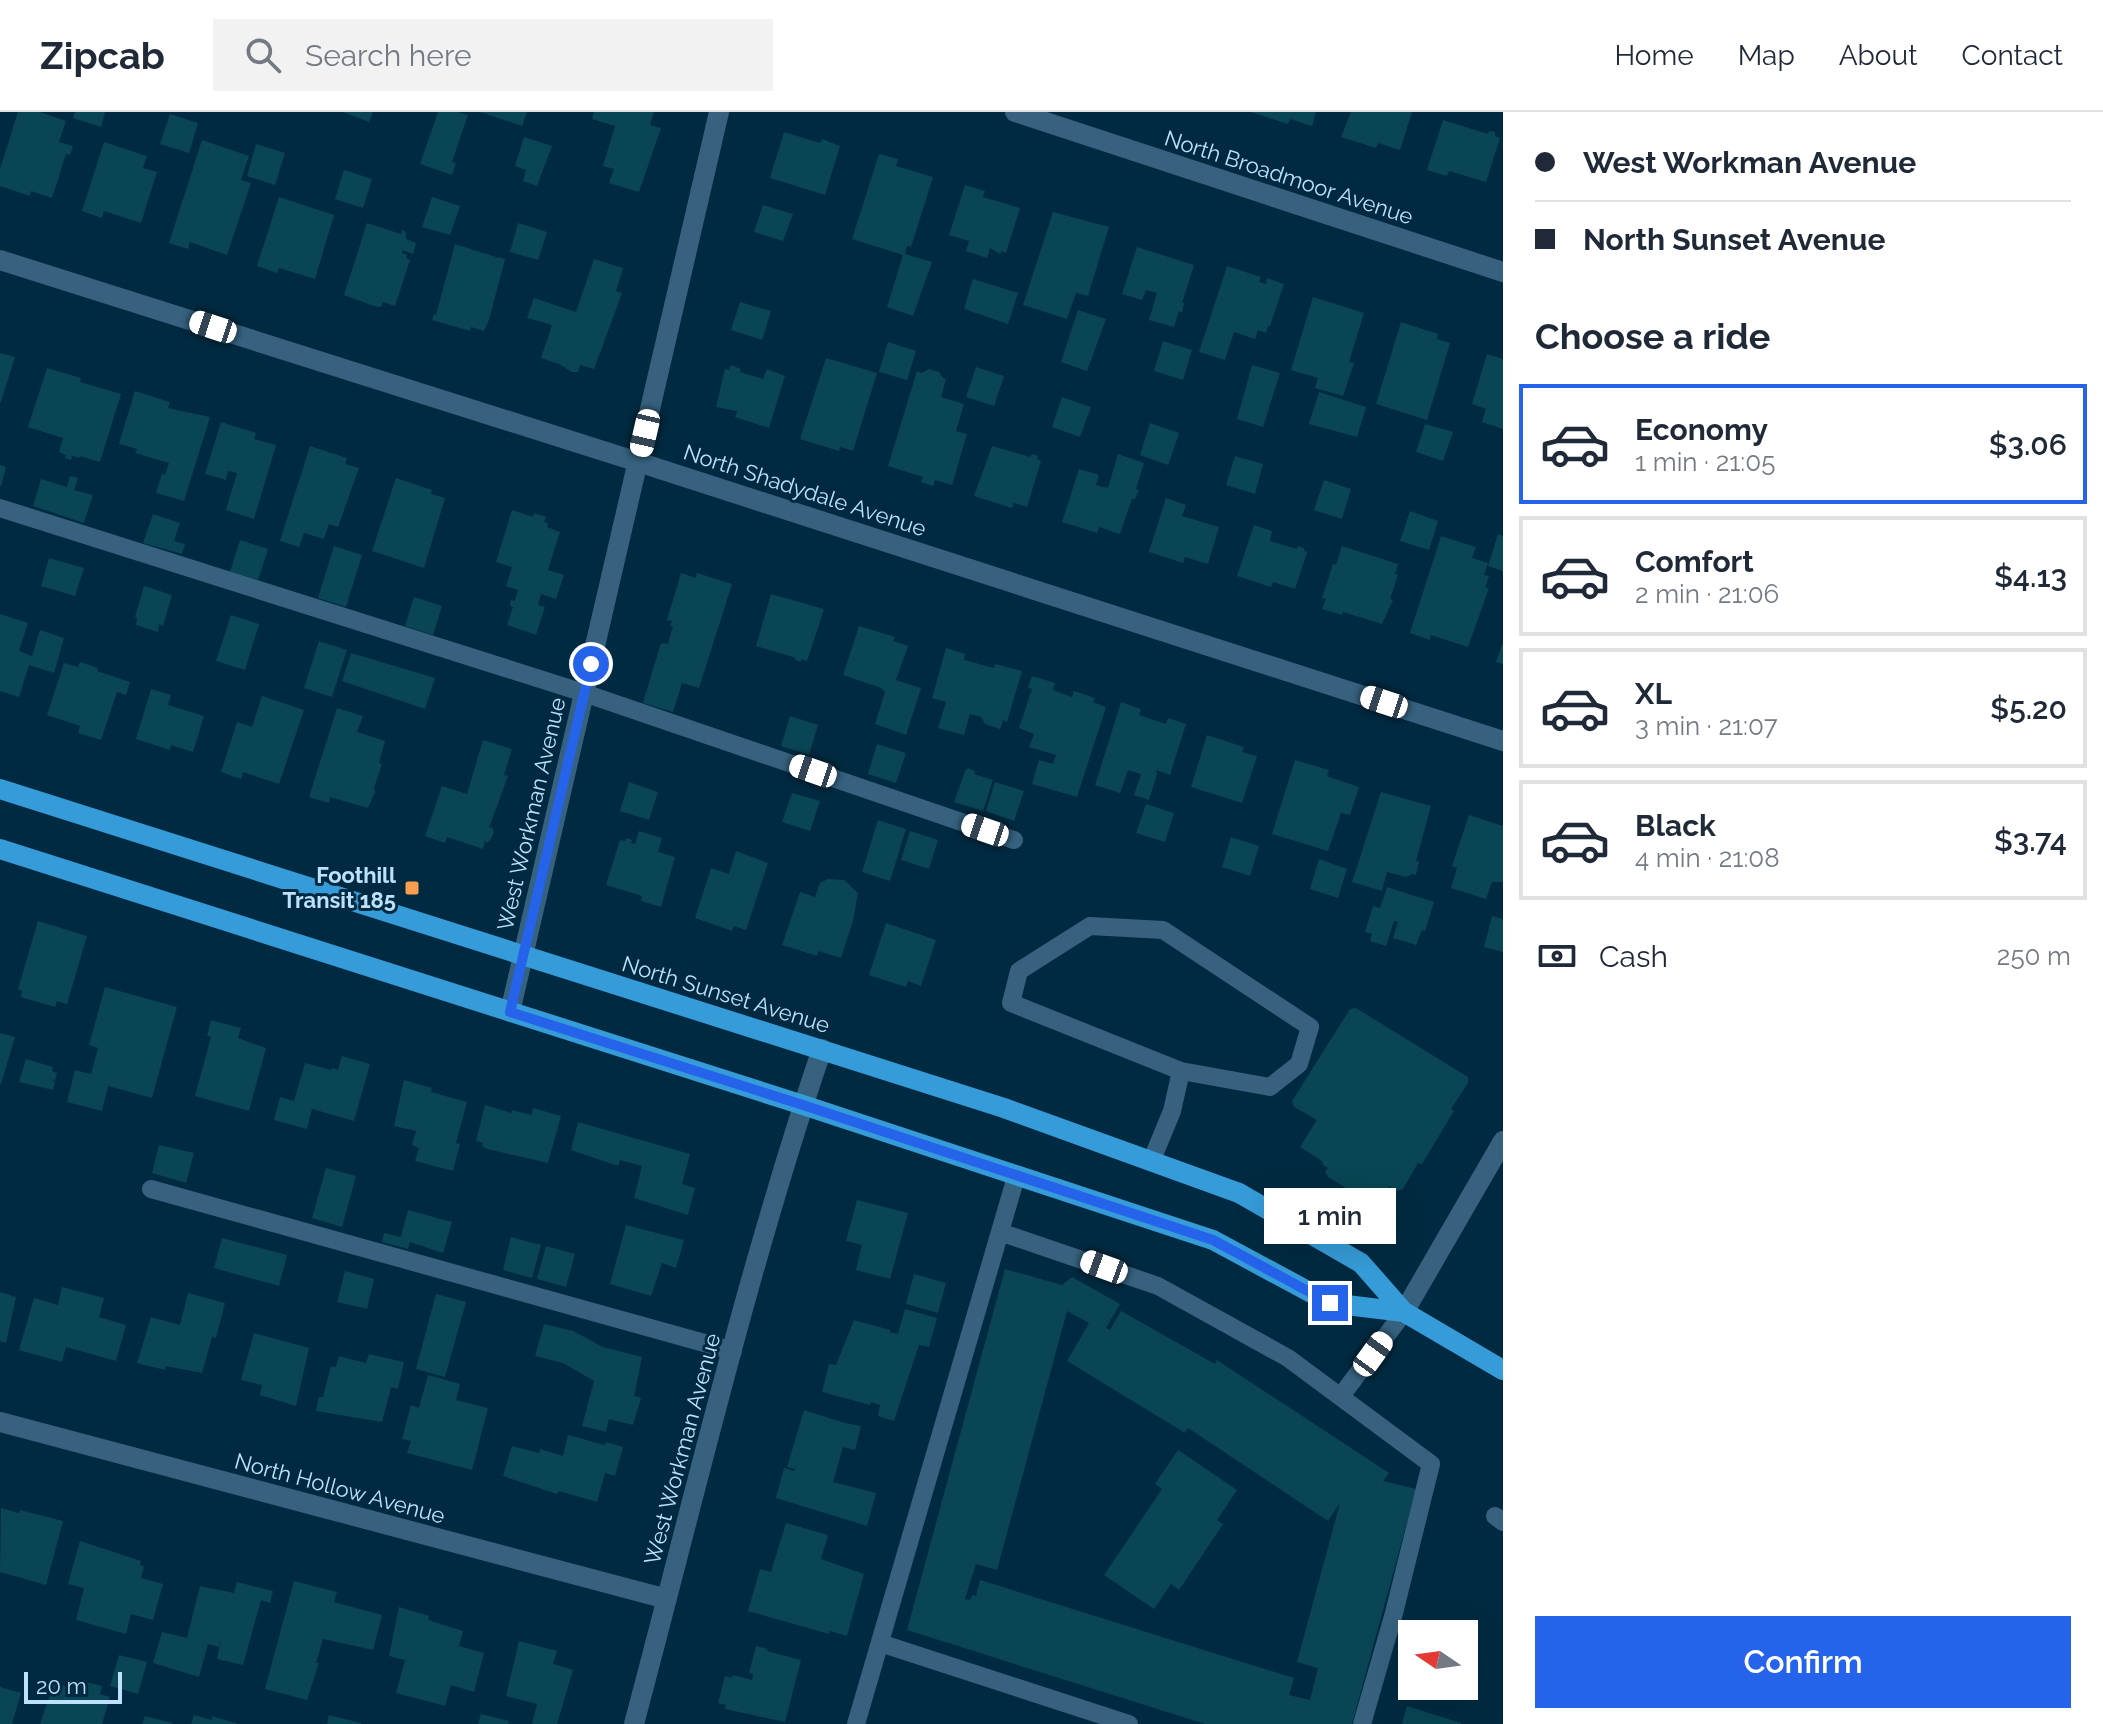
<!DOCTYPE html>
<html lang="en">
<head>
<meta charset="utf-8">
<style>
  body { margin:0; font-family:Raleway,sans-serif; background:#f2f2f3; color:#1f2937; height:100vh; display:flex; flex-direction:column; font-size:30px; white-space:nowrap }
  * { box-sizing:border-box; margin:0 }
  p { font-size:26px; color:#747a83 }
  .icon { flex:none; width:44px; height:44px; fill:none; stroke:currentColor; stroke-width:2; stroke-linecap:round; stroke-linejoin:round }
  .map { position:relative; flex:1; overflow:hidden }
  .drawer { display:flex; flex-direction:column; background:#fff; width:600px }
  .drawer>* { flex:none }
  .hud { display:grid; align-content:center; height:176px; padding:0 32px; background:#fff }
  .needle { width:52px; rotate:283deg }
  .controls { position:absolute; left:1398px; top:1508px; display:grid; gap:16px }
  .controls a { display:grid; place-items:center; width:80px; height:80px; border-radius:0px; background:#fff; box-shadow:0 8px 32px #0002; font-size:40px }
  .scale { position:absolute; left:24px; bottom:20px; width:98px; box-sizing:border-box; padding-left:8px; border:4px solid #bde1fa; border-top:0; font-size:22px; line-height:28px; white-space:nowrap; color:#bde1fa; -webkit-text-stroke:6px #002a41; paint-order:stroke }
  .end { position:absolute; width:36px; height:36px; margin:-18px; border:10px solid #2563eb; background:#fff; box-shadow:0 0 0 4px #fff }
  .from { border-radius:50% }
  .bubble { position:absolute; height:56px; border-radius:0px; background:#fff; box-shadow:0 8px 32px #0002; font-size:26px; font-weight:600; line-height:56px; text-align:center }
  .car { position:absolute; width:24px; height:48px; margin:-24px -12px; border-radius:10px; box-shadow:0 0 6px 2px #0007; background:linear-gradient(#fff 24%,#345 0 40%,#fff 0 76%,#345 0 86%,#fff 0) }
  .hud b { display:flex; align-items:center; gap:28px; height:76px; font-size:30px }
  .hud b+b { border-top:2px solid #e0e1e3 }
  .hud i { width:20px; height:20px; background:#1f2937 }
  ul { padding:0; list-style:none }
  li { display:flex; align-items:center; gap:24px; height:120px; margin:0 16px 12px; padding:0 16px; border:4px solid #e0e1e3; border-radius:0px }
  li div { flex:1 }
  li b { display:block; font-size:30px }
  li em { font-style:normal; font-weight:600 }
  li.current { border-color:#2563eb }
  li>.icon { width:72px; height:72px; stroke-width:1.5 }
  h2 { padding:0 32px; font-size:36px; line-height:96px }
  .pay { display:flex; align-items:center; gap:20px; height:88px; padding:0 32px; font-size:30px }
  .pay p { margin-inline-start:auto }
  .button { display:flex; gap:16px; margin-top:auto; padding:16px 32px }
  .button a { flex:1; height:92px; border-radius:0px; background:#2563eb; color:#fff; font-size:32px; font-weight:600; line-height:92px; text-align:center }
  header { display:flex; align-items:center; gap:48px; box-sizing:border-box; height:112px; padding:0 40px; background:#fff; border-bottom:2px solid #e0e1e3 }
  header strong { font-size:38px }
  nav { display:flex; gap:44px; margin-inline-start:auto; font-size:28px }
  .search { width:560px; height:72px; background:#f2f2f3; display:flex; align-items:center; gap:20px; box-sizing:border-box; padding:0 28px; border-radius:0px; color:#747a83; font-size:30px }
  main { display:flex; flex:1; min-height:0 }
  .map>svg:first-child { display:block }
  .building { fill:#094554; fill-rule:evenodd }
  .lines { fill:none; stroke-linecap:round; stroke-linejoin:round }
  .service { stroke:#36627f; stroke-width:18 }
  .minor { stroke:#36627f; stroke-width:20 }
  .tertiary { stroke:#36627f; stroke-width:20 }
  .primary { stroke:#369cd9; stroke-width:20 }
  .route { stroke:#2563eb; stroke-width:10 }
  .poi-dot { fill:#fa9f4f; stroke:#002a41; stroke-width:3 }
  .labels { text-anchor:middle; stroke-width:6; stroke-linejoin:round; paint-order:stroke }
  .street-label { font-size:22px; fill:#bde1fa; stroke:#002a41 }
  .poi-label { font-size:22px; font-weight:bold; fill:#bde1fa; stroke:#002a41; text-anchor:end }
</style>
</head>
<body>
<header>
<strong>Zipcab</strong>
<div class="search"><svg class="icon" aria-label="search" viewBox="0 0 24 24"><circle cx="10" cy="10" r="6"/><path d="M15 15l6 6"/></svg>Search here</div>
<nav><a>Home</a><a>Map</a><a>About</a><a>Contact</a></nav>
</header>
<main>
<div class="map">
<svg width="1503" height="1612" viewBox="0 0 1503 1612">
  <rect width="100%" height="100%" fill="#002a41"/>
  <path class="building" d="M18 0H40L66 9 59 30 73 34 70 43 66 42 52 86 31 79 30 84 0 74V57Z
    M75 0H105L101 15 73 6Z
    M343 0H373L369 10Z
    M438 0H458L468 3 452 50 456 51 452 63 420 52Z
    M480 0H527L522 14Z
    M594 0H654L650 13 661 16 639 80 609 71 614 57 603 54 615 14 592 7Z
    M1251 0H1316L1312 14 1290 7 1288 12Z
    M1351 0H1412L1400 38 1378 31 1376 36 1341 25Z
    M170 2 198 11 189 41 160 32Z
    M1443 8 1488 22 1489 19 1495 20V24L1500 26 1486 70 1449 59 1447 64 1427 58Z
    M784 20 820 31 822 27 840 34 825 83 770 66Z
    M524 25 552 34 537 74 523 69 526 58 515 54Z
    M202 28 249 44 241 68 251 71 227 143 190 130 188 137 169 131Z
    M104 30 147 44 143 56 157 60 141 111 104 99 102 106 82 99Z
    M256 32 285 41 275 73 247 64Z
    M879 42 898 47 896 54 933 65 911 135 907 134 905 142 932 150 913 204 887 195 903 143 852 127Z
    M344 58 372 67 363 96 335 87Z
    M965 73 985 79 983 85 1020 96 1006 141 1001 139 1000 142 990 136 987 146 966 139 969 129 949 123Z
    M279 85 334 103 315 167 279 156 277 161 257 154Z
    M432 85 460 94 450 123 422 115Z
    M763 93 793 102 783 129 754 120Z
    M1053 100 1109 115 1088 184 1076 181 1067 207 1023 193Z
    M367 111 401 122 402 118 406 120V127L416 131 413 142 402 138V141L407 143 406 146 410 148 395 194 383 190 381 195 374 194 344 183Z
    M518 111 547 120 538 148 510 140Z
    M455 132 496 145 495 147 498 145 505 147 489 208 484 219 471 215 470 219 432 208 434 202 436 203Z
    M1137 135 1194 153 1182 191H1184L1182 201 1179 199 1174 215 1149 208 1157 181 1146 178 1142 188 1122 182Z
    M594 147 623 156 616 179 622 181 594 257 580 253 578 260H572L559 252 541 246 552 213 527 206 534 186 576 200Z
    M1227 154 1261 165 1259 170 1266 172 1267 166 1284 172 1270 214H1268L1266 221 1258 218 1255 227 1234 220 1225 248 1199 240Z
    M973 167 1018 181 1008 212 964 197Z
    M1313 185 1364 201 1349 250 1354 251 1343 284 1315 276 1318 266 1291 258Z
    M740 190 771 199 762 228 731 218Z
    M1078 198 1106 207 1087 259 1061 250Z
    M1401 210 1438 222 1437 227 1450 231 1427 308 1376 292Z
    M1163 229 1192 238 1183 268 1154 259Z
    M888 230 916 239 907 268 879 260Z
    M0 241 15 245 1 290H0Z
    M1487 242 1503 247V317L1482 310 1486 297 1472 292Z
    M826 246 877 261 853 339 840 335 839 339 800 327Z
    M731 253 741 257 740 260 763 267 767 257 785 264 769 316 735 305 737 299 716 295 725 257 729 258Z
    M1252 253 1280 261 1263 315 1237 307Z
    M976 255 1004 264 994 294 966 285Z
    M47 256 81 266 80 270 121 282 100 350 80 344 79 346 72 344 71 348 65 346 66 343 59 340 63 326 28 315Z
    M929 257 939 260 943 266 946 267 941 285 964 292 956 319 967 322 952 373 935 368 933 374 921 370 923 365 888 354 917 259 922 261Z
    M135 279 170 290 168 296 210 305 184 389 156 381 162 362 165 363 169 351 135 341 137 337 119 332Z
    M1319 280 1366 295 1357 325 1309 312Z
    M1062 285 1091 295 1080 325 1052 315Z
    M221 310 256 321 254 327 276 333 254 407 226 398 237 361 228 359 226 368 205 362Z
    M1150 311 1179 321 1168 353 1140 343Z
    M1425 312 1453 320 1443 349 1416 340Z
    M310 334 347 346 345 352 359 356 338 415 329 412 324 427 304 421 299 435 280 429Z
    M992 334 1030 345 1032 342 1038 344 1037 347 1041 349 1027 395 1014 391 1012 396 974 384Z
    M1118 342 1144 351 1136 377 1139 378 1135 387H1132L1120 422 1099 415 1097 421 1062 410 1079 357 1099 363 1096 373 1108 376Z
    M1235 344 1263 352 1255 382 1226 373Z
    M0 353 6 355 1 374H0Z
    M70 364 78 366 74 378 93 383 84 411 33 394 41 367 67 375Z
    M396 366 432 378 431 382 445 386 424 456 372 439Z
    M1324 368 1351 377 1342 407 1314 398Z
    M1166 386 1186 393 1182 404 1219 415 1208 452 1185 445 1183 451 1149 440Z
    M512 398 533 405 534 401 546 405 544 410 548 411 547 415 560 420 548 458 564 463 556 487 541 482 538 493 545 495 536 523 507 513 513 495 510 494 511 488 515 489 518 478 506 474 512 455 496 450Z
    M1410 399 1438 409 1429 438 1400 429Z
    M153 402 180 411 174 429 185 432 182 442 143 431Z
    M1254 413 1272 419 1270 429 1297 437 1298 434 1304 436V439L1307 440 1295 477 1273 470 1271 475 1237 464Z
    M1498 422 1503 424V459L1488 454Z
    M1441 424 1476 435 1472 446 1488 451 1484 463 1489 464 1485 476H1489L1468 535 1431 523 1430 528 1410 521Z
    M240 428 268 437 258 468 230 460Z
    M334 434 362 443 346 495 318 486Z
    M1342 434 1398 452 1395 462 1398 463 1390 487 1393 488 1382 512 1343 500 1342 503 1322 497 1326 487 1322 486 1333 452 1336 453Z
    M49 446 84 456 75 484 41 474Z
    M681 461 696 466 697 461 732 472 699 576 682 571 673 600 643 591 660 534 662 531 668 532 673 514H670L672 509 667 508Z
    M144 474 172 483 163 514 159 512 158 520 136 513 137 506 135 505Z
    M771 482 824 497 807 549 801 547V550L795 548 796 546 756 534Z
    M414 485 442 494 433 523 405 514Z
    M0 502 28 511 19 539 32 544 40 518 64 526 54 561 29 553 19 585 0 579Z
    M231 503 259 512 245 558 216 549Z
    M859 514 895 525 893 529 908 534 896 568 921 576 906 623 875 612 885 580 881 576 843 563Z
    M319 529 347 538 332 585 304 576Z
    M1502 533H1503V552L1496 550Z
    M946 536 965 542 964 548 994 556 995 552 1022 559 1007 610 1003 608 1000 617 985 612 981 605 970 602 964 623 938 616 946 590 932 586Z
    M351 541 435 566 425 597 342 569Z
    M80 550 98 556 97 559 130 570 126 583 117 580 101 628 78 621 80 614 47 603 64 551 78 555Z
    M1032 564 1055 571 1053 578 1072 585 1074 579 1095 586 1093 590 1106 595 1077 685 1032 672 1039 648 1053 652 1056 643 1029 635 1034 622 1019 616 1032 577 1028 576Z
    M151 577 171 583 168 593 204 604 193 640 171 633 170 638 136 627Z
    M262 584 304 598 279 672 243 660 241 667 221 660 237 610 252 615Z
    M1121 590 1141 597 1139 603 1166 612 1168 606 1186 612 1170 663 1156 658 1157 662 1149 688 1134 683 1141 662 1128 658 1120 681 1095 673Z
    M337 596 363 604 357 620 385 629 379 651 382 652 374 676 375 680 368 696 330 685 329 691 309 685Z
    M790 604 818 613 809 643 781 634Z
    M1207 623 1244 635 1242 640 1257 644 1242 691 1191 675Z
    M483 628 512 637 504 663 508 664 489 716 492 715 494 720 491 727 487 731 485 729 483 737 447 725 445 731 425 724 442 674 467 682Z
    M877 632 906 641 896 671 868 662Z
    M1295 648 1329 658 1327 664 1359 675 1350 703 1341 701 1328 739 1272 722Z
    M968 656 975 659 974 662 993 668 983 699 954 690 965 659Z
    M629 670 658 680 649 708 620 699Z
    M995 670 1024 679 1014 709 986 699Z
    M1381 680 1431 694 1416 749 1419 750 1416 763 1412 762 1406 765 1387 760 1382 779 1352 770Z
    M792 681 820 689 810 719 782 710Z
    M1146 692 1174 701 1165 730 1136 721Z
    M1469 703 1503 714V770H1492L1486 787 1451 776 1457 756 1452 754Z
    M878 708 906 717 890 769 862 760Z
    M639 719 662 726 658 740 675 745 661 795 641 789 642 784 606 773 620 728 625 729 626 726 632 728 631 731 635 732Z
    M910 719 938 728 929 757 901 748Z
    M1231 725 1259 734 1250 764 1222 755Z
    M736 739 768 751 746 818 734 814 732 819 695 806 711 756 729 762Z
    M1319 747 1347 757 1338 786 1310 777Z
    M828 767 844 768 858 781 853 809 841 846 818 839 817 844 782 833 800 780 815 785 820 771Z
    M1387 775 1434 790 1425 819 1422 818 1416 833 1393 826 1398 810 1394 809 1386 834 1370 829 1372 822 1365 820 1373 794 1380 796Z
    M1492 804 1503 807V840L1484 835Z
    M38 809 87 824 67 892 57 889 55 895 21 885 22 879 18 877Z
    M886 811 936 828 921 874 908 869 906 875 869 863Z
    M105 875 177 895 152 986 108 974 102 999 67 990 75 958 91 962 98 936 89 933Z
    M1356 896 1468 965V971L1451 997 1454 999 1422 1052 1418 1051 1403 1077 1397 1079 1389 1074 1383 1083 1374 1077 1370 1085 1364 1087 1328 1065 1325 1059 1328 1056 1323 1053 1322 1049 1300 1035 1317 1008 1294 995 1292 989 1350 897Z
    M211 908 241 916 238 926 266 936 249 999 195 984 211 925 207 924Z
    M0 921 15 925 1 972H0Z
    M342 944 370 952 354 1009 312 997 307 1017 274 1008 280 985 294 989 305 951 331 958 332 956 338 958Z
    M26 947 53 955 52 959 57 961 55 969 50 967 55 970 53 978 19 970Z
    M404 968 432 976 431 980 467 990 456 1031 460 1032 453 1059 415 1049 419 1036 412 1033 416 1019 394 1014Z
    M485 993 512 1001V998L532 1003 533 996 561 1004 548 1051 487 1037 482 1034 483 1031 476 1029Z
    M578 1010 690 1042 682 1072 695 1076 688 1103 634 1086 642 1054 620 1048 618 1054 571 1038Z
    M159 1033 194 1041 186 1071 152 1061Z
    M326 1056 356 1064 342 1115 312 1106Z
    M857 1088 908 1101 890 1167 856 1158 862 1133 846 1129Z
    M408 1098 452 1110 443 1141 410 1130 408 1137 382 1130 384 1121 401 1125Z
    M626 1113 684 1128 676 1156 662 1151 651 1184 610 1172Z
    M511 1125 541 1133 532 1166 503 1158Z
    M222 1126 287 1143 279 1174 214 1156Z
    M546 1134 575 1142 566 1175 537 1167Z
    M1005 1157 1062 1173 1072 1165 1120 1192 1106 1216 1110 1218 1121 1199 1215 1252 1217 1248 1389 1361 1383 1369 1416 1377 1352 1612H1205L907 1518ZM1067 1199 1089 1211 1067 1249 1185 1321 1188 1316 1328 1409 1340 1391 1297 1550 1318 1556 1310 1588 1289 1583 1294 1566 980 1468 976 1484 972 1483 970 1488 965 1487 976 1452 997 1458Z
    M345 1159 374 1167 367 1197 337 1190Z
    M914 1162 946 1171 938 1201 906 1192Z
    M62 1175 104 1186 99 1205 126 1213 116 1249 66 1235 62 1250 19 1238 34 1186 58 1193Z
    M0 1180 16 1185 6 1231 0 1229Z
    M188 1181 225 1191 216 1226 212 1225 202 1261 166 1254 165 1258 137 1251 151 1205 180 1213Z
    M436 1182 466 1190 445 1265 416 1257Z
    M905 1197 937 1206 929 1235 919 1233 894 1309 878 1304 880 1293 871 1290 870 1293 822 1280 829 1252 836 1253 854 1208 890 1218V1220L898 1222Z
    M544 1212 573 1219 603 1235 642 1245 634 1284 641 1286 633 1313 609 1307 606 1320 582 1314 594 1269 563 1251 535 1244Z
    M254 1221 309 1236 296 1294 260 1283 262 1273 241 1268Z
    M369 1242 404 1250 398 1277 391 1275 382 1310 316 1299 319 1285H323L331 1254 336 1255 339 1244 366 1251Z
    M428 1263 460 1272 456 1288 488 1296 472 1358 407 1341 411 1329 402 1327 411 1293 419 1296Z
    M804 1298 845 1311 861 1314 855 1338 843 1335 833 1370 876 1381 867 1414 776 1386 784 1356 794 1359 795 1357 787 1355Z
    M568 1323 605 1333 606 1330 623 1335 615 1364 605 1361 597 1390 559 1379 557 1382 503 1364 512 1334 539 1341 540 1337 563 1344Z
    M1178 1338 1237 1378 1217 1408 1223 1412 1179 1478 1171 1472 1154 1497 1104 1463 1162 1377 1155 1372Z
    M1 1396 19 1401 20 1398 63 1409 46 1473 0 1460Z
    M786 1411 828 1423 821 1447 864 1462 847 1524 830 1519 829 1522 748 1499 760 1457 771 1460Z
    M80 1429 141 1449 140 1453 144 1454 141 1466 163 1472 153 1508 131 1502 126 1522 76 1508 84 1476 68 1472Z
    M294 1469 337 1480 334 1490 382 1503 373 1538 323 1527 316 1551H319L307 1588 265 1577Z
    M237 1470 273 1479 270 1491 261 1488 243 1553 217 1547 222 1522 219 1535 208 1532 199 1565 153 1551 162 1520 187 1526 200 1474 234 1481Z
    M399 1495 429 1504 428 1508 463 1519 459 1534 484 1541 474 1580 451 1573 445 1594 396 1581 405 1548 389 1544Z
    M519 1529 557 1539 553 1552 573 1558 557 1612H532L537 1592 506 1584Z
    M756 1534 768 1537 767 1539 801 1548 785 1610 725 1597 726 1593 718 1591 725 1564 732 1566 733 1563 752 1568 753 1562 749 1561Z
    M119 1543 147 1550 138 1582 110 1574Z
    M82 1569 102 1574 100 1582 110 1585 102 1612H40L54 1571 79 1578Z
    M0 1575 21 1581 12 1612H0Z
    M1407 1594 1461 1611V1612H1402Z
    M481 1602 509 1609 508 1612H478Z
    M194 1603 212 1608V1604L238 1612H191Z
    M329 1603 361 1611V1612H327Z
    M145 1604 172 1611V1612H142Z"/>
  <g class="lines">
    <path class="service" d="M0 396 584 581 1014 728
      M1151 1050 1172 999 1181 959 1270 975 1299 952 1310 915 1163 818 1090 814 1019 859 1011 891 1181 959
      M151 1077 733 1239
      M1000 1120 1158 1174 1288 1246 1431 1352 1394 1501 1362 1612
      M1341 1284 1404 1200
      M1495 1404 1503 1410
      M880 1531 1129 1612
      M856 1612 1016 1065"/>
    <path class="minor" d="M1015 0 1503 160
      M0 148 638 350 1503 629
      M0 1310 667 1487
      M634 1612C694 1387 747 1158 822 937"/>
    <path class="tertiary" d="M510 900 719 0
      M1404 1200 1503 1029"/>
    <path class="primary" d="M0 677 1004 996 1239 1081 1361 1151 1404 1200 1503 1258
      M0 737 803 993 1213 1128 1330 1191 1404 1200"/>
  </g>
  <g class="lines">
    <path class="route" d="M591 552 510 900 803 993 1213 1128 1330 1191"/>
  </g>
  <rect class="poi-dot" x="404" y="768" width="16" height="16" rx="4"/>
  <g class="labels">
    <g class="street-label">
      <text transform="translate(1289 65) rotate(18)" y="8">North Broadmoor Avenue</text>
      <text transform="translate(805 378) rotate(18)" y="8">North Shadydale Avenue</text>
      <text transform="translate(531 702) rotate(-77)" y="8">West Workman Avenue</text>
      <text transform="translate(726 882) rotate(17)" y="8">North Sunset Avenue</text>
      <text transform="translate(682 1337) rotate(-75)" y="8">West Workman Avenue</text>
      <text transform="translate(340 1376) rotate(15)" y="8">North Hollow Avenue</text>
    </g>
    <g class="poi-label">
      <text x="396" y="771">Foothill<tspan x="396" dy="25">Transit 185</tspan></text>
    </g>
  </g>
</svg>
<div class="controls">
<a><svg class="needle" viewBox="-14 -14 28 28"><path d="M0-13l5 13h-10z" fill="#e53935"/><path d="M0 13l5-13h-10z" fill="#747a83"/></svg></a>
</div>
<div class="scale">20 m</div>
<i class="end from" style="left:591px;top:552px"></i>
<i class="end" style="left:1330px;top:1191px"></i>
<div class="bubble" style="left:1264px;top:1076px;width:132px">1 min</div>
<i class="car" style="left:213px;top:215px;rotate:288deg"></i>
<i class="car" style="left:645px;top:321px;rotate:193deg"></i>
<i class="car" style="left:1384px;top:590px;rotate:288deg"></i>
<i class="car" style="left:813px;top:659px;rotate:289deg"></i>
<i class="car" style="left:985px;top:718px;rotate:289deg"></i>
<i class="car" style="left:1104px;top:1155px;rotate:290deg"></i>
<i class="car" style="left:1373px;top:1242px;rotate:36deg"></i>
</div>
<section class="drawer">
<div class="hud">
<b><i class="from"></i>West Workman Avenue</b>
<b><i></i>North Sunset Avenue</b>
</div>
<h2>Choose a ride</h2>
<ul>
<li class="current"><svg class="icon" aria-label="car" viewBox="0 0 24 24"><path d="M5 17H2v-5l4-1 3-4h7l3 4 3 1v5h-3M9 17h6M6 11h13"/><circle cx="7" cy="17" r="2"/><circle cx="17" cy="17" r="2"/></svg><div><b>Economy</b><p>1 min · 21:05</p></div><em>$3.06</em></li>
<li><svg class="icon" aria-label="car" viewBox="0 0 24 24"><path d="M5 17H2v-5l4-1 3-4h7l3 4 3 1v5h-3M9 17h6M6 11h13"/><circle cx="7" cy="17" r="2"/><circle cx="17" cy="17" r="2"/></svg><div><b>Comfort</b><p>2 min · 21:06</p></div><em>$4.13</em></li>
<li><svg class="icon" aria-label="car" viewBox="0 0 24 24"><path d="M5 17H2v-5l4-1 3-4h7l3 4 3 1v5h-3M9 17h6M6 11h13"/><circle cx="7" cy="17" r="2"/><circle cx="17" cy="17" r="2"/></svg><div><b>XL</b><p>3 min · 21:07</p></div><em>$5.20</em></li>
<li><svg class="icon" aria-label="car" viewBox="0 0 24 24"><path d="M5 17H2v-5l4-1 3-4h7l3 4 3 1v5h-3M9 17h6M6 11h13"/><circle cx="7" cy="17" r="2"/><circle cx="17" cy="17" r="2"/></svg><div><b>Black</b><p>4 min · 21:08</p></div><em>$3.74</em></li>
</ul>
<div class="pay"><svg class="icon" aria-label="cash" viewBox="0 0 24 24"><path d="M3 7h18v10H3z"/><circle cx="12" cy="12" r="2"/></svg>Cash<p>250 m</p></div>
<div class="button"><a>Confirm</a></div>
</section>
</main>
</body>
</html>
